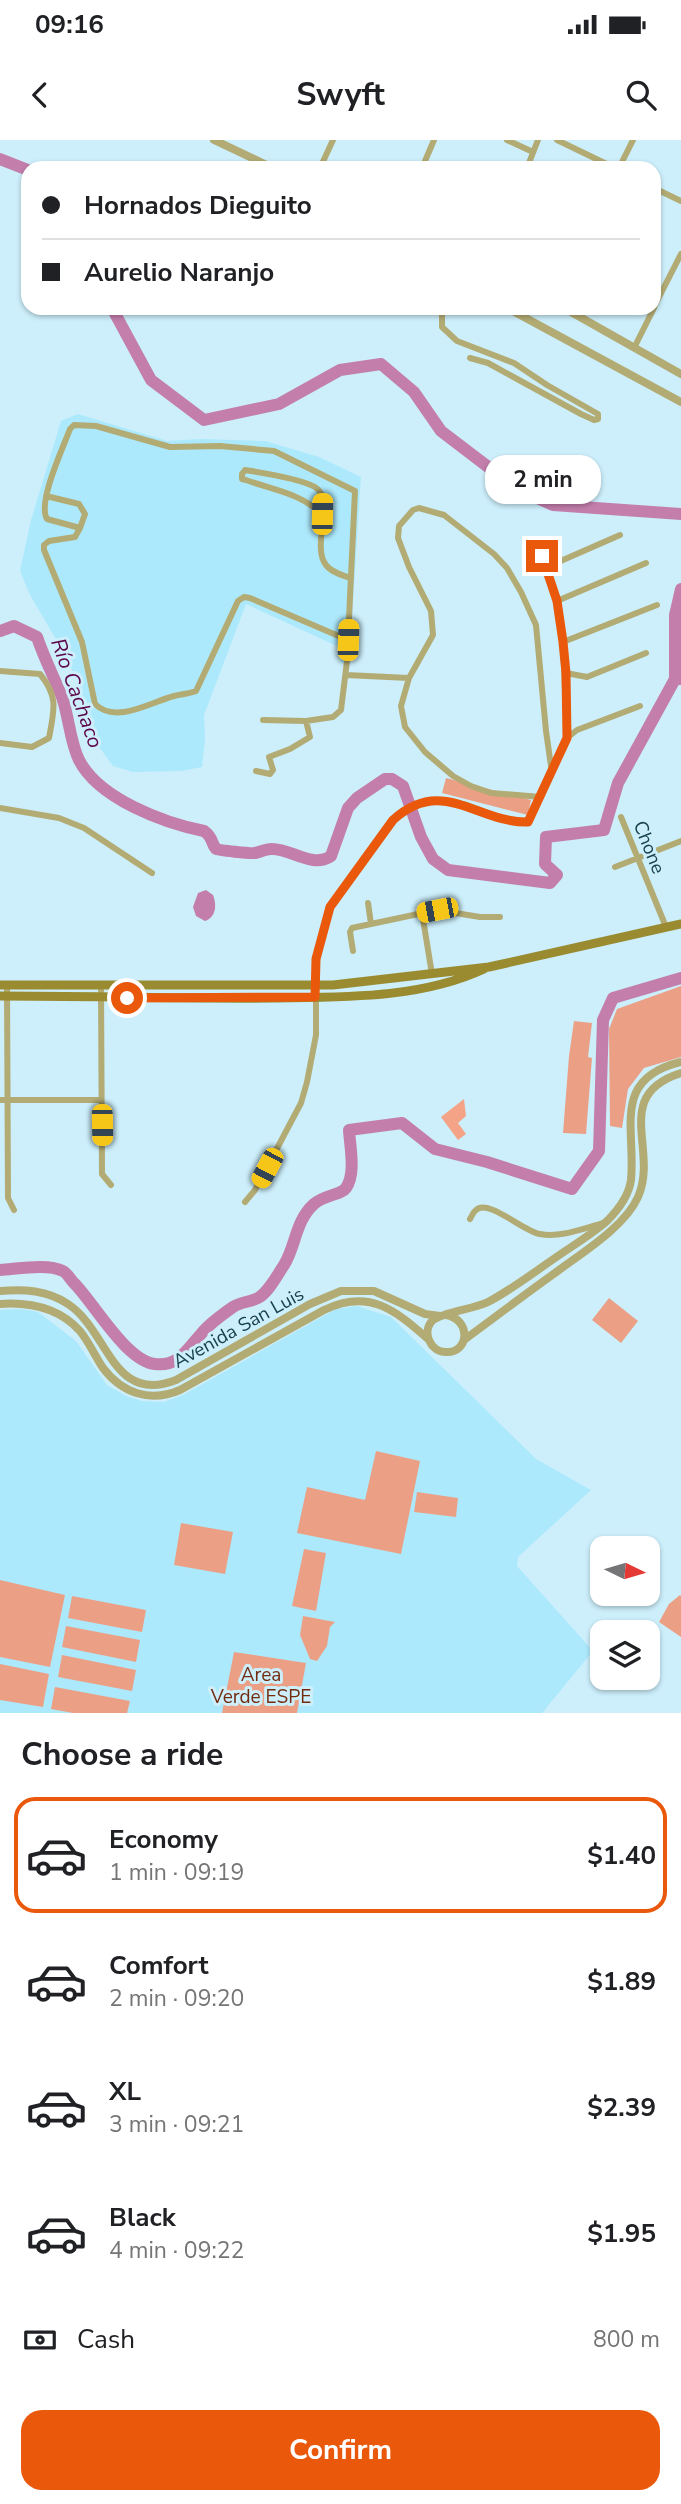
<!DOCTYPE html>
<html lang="en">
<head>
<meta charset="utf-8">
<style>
  body { margin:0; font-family:"Nunito Sans",sans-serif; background:#f2f2f2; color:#202124; height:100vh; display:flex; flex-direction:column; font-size:26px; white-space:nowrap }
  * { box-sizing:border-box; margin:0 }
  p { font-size:23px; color:#757577 }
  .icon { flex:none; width:38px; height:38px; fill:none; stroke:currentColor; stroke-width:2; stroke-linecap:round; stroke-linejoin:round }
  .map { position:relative; height:1573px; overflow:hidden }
  .sheet { display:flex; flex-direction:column; background:#fff; flex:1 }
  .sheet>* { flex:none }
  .top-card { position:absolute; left:21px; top:21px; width:640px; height:154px; border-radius:21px; box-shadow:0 2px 5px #0004; display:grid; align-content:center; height:154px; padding:0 21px; background:#fff }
  .needle { width:46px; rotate:95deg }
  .controls { position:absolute; left:590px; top:1396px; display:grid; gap:14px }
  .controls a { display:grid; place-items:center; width:70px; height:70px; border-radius:14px; background:#fff; box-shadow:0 2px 5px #0004; font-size:35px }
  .end { position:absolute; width:32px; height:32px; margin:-16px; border:9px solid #ea580c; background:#fff; box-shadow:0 0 0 4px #fff }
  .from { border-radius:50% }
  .bubble { position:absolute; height:49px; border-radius:21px; background:#fff; box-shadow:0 2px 5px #0004; font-size:23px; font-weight:700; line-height:49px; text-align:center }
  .car { position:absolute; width:21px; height:42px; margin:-21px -10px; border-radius:9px; box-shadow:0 0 5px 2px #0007; background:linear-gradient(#f5c518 24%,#345 0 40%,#f5c518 0 76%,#345 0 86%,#f5c518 0) }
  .top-card b { display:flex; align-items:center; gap:24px; height:66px; font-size:26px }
  .top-card b+b { border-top:2px solid #e0e0e0 }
  .top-card i { width:18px; height:18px; background:#202124 }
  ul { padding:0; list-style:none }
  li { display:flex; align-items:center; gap:21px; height:116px; margin:0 14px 10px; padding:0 7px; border:4px solid transparent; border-radius:21px }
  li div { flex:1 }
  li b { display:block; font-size:26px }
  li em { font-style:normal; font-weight:700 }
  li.active { border-color:#ea580c }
  li>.icon { width:63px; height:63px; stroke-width:1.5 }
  h2 { padding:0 21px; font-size:32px; line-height:84px }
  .pay { display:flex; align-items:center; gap:18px; height:77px; padding:0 21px; font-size:26px }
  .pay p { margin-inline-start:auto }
  .primary-button { display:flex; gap:14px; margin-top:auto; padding:14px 21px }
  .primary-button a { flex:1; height:80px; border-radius:21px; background:#ea580c; color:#fff; font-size:28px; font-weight:700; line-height:80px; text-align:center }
  .status { display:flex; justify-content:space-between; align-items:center; height:49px; padding:0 35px; background:#fff; direction:ltr }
  .status svg { height:19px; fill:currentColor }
  header { display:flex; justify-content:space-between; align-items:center; height:91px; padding:0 21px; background:#fff; font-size:32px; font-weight:700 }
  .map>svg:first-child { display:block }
  .built { fill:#ade9fc }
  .green { fill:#eba086 }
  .forest { fill:#f4a387 }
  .water { fill:#c37eac }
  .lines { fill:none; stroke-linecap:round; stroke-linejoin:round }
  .river { stroke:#c37eac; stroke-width:12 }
  .minor { stroke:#b3ab74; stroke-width:6 }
  .tertiary { stroke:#b3ab74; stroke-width:8 }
  .secondary { stroke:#9a8b30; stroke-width:9 }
  .route { stroke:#ea580c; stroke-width:9 }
  .labels { text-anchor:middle; stroke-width:6; stroke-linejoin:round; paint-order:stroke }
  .street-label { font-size:19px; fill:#19424f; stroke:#cceffb }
  .park-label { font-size:19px; fill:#722b0e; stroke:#cceffb }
  .water-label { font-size:21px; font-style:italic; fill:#5d0649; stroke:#cceffb }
</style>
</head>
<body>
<div class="status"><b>09:16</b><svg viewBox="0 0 49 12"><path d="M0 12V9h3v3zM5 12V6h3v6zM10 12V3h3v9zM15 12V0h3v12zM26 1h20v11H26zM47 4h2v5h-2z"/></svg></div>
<header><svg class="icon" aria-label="back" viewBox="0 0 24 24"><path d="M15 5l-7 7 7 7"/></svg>Swyft<svg class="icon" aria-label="search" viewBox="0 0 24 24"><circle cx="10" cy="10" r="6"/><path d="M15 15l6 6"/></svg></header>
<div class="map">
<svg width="681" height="1573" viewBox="0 0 681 1573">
  <rect width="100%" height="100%" fill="#cceffb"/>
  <path class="built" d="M78 274 167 301 202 299 265 301 319 317 361 337 349 524 341 522 339 507 246 464 204 575 205 600 202 627 181 631 133 632 113 626 94 600 77 543 67 518 30 455 20 431 31 380 61 281Z
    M357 1166 391 1177 536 1319 591 1350 518 1417 517 1426 593 1511 542 1573H0V1170L21 1169 38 1172 76 1201 107 1245 126 1256 142 1261 164 1262 183 1255 336 1169Z"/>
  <path class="green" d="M446 638 531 660 528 675 442 653Z
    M681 846V917L644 928 628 949 622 988 610 986 609 889 617 869Z
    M574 881 592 883 588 917 592 918 586 994 563 993 569 916Z
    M609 1158 638 1181 621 1203 592 1180Z
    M376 1311 420 1321 401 1414 297 1393 307 1347 365 1360Z
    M417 1352 458 1358 456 1377 414 1372Z
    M181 1383 233 1392 225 1434 174 1425Z
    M304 1409 326 1413 316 1471 292 1466Z
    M0 1440 65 1455 50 1527 0 1517Z
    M680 1455 681 1456V1497L659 1482 669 1464Z
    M72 1456 146 1470 142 1492 68 1478Z
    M303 1476 335 1482 330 1487 327 1506 317 1521 310 1519 300 1495Z
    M66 1486 140 1500 136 1522 62 1507Z
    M234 1512 306 1523 297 1573H222Z
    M62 1515 136 1530 132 1551 58 1537Z
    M0 1524 49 1534 43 1567 0 1560Z
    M55 1547 130 1561 127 1573H73L51 1569Z"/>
  <path class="forest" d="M464 959 466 976 458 983 466 994 458 1000 441 977Z"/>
  <path class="water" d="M206 750 213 755C217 765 216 777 205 781L196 776 193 767 198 753Z"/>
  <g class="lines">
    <path class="river" d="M0 19 28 30
      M112 168 151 240 204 280 279 264 340 230 381 224 414 252 441 291 517 349 553 365 681 374
      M681 449 675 475V539H681
      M0 491 14 486 37 497C44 518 54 537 62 557 69 577 70 602 79 620 99 659 164 683 204 691 213 697 211 703 216 709 218 710 251 714 255 713 260 712 266 709 271 709 291 708 312 729 331 716L348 668 357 658 385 639H392L403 646 421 697 433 719 448 730 550 743 557 735 545 724 546 697 604 690 618 643 675 539
      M0 1130C17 1129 48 1123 63 1131 67 1133 71 1140 74 1143 94 1163 126 1221 155 1224 179 1227 188 1208 201 1194 209 1184 223 1174 233 1167 240 1162 250 1162 258 1158 268 1153 278 1134 284 1125 296 1106 295 1081 314 1064 324 1055 341 1055 346 1048 356 1034 350 1007 349 990L402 983 435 1009 487 1022 572 1049 599 1011 603 880 613 858 681 838"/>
    <path class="minor" d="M507 0 533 12
      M557 0 615 28
      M320 28 333 0
      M422 28 434 0
      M527 28 538 0
      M619 28 633 0
      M654 48 681 61
      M654 167 681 114
      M442 168V187L457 201 514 223 547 245 598 274V279L594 280 581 274 488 223 470 218
      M634 208 654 168
      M46 356 79 364 85 374 80 388
      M322 374C300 353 273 350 246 340L242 339V334L245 330C263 333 299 338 315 347 335 359 311 407 326 425 331 432 342 435 350 438
      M547 427 620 395
      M557 461 646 423
      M563 502 657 465
      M0 531 40 534C59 557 54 570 49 598L32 607 0 603
      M566 533 587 537 646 513
      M346 535 409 538
      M263 580 306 581 333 577 341 570 347 521 355 351 274 311 220 306 170 307 96 286 74 285 70 289C63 308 37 363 47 379L80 388 75 397 49 401 44 405V410L82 502 95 564C116 585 153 561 174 556 182 554 188 554 196 551L238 461 244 457 250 458 348 500
      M567 598 577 590 640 566
      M256 631 270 634 273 630 269 617 290 609 310 597 306 581
      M541 657 491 653 471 646 453 636 425 612 405 587 401 566 409 538 433 495 431 471 409 427 398 398 399 386 413 370 419 368 444 375 494 414 507 428 521 452 536 485 546 591 552 633
      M0 668 59 678 84 688 152 733
      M621 677 666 787
      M615 727 681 701
      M368 763 371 784
      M422 773 432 834
      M353 811 350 792 352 788 437 770 480 777H500
      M7 845 8 1058 14 1070
      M101 845 102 1034 111 1045
      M0 960H101
      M245 1062 255 1050 301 963 307 942 316 895V819L330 767 393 680 415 665 444 660 467 665 500 678 528 682 567 598 563 502 557 461 542 416
      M470 1079C472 1076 473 1072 476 1070 488 1058 524 1092 540 1094 561 1098 584 1088 604 1083"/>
    <path class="tertiary" d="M214 0 273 28
      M564 168 681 234
      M511 170 681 262
      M0 1151C24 1149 47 1150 68 1164 109 1191 112 1265 176 1240L310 1164 341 1151H374L425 1174 440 1176
      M0 1164C29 1162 59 1168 80 1191 89 1202 95 1216 103 1228 122 1253 150 1263 180 1250L324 1170C369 1148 395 1170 428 1199
      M446 1175C471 1179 470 1213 446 1212 430 1212 422 1192 432 1181 440 1173 474 1169 488 1162 511 1150 533 1133 555 1118 572 1106 591 1095 607 1081 618 1070 629 1055 631 1040 636 988 611 939 681 922
      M464 1200C494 1178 524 1155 555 1133 580 1114 625 1087 638 1057 659 1010 611 955 681 933"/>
    <path class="secondary" d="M0 845H333L489 827 681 784
      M0 856C91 856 182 859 273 858 342 857 420 859 484 829"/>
  </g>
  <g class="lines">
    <path class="route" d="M127 858 315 857 316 819 330 767 393 680C442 635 477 683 528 682L567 598 566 533 563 502 557 461 542 416"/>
  </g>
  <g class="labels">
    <g class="street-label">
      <text transform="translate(650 707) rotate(68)" y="7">Chone</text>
      <text transform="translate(238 1187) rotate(-29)" y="7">Avenida San Luis</text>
    </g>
    <g class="park-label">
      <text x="261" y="1541">Area<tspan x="261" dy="22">Verde ESPE</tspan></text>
    </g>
    <g class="water-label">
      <text transform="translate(77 553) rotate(70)" y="7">Río Cachaco</text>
    </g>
  </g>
</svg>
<div class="controls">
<a><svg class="needle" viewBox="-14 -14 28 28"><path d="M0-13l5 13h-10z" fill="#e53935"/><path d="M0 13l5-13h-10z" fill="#757577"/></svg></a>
<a><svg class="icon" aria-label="layers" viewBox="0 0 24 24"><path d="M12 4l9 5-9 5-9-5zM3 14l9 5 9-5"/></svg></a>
</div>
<i class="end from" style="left:127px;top:858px"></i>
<i class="end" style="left:542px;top:416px"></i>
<div class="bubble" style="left:485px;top:315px;width:116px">2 min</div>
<i class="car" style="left:322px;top:374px;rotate:1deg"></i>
<i class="car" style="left:348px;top:500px;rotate:2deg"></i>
<i class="car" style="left:437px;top:770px;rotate:259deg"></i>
<i class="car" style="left:102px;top:985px;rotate:179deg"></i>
<i class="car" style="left:267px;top:1028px;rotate:208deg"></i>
<div class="top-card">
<b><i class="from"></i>Hornados Dieguito</b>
<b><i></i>Aurelio Naranjo</b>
</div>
</div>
<section class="sheet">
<h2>Choose a ride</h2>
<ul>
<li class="active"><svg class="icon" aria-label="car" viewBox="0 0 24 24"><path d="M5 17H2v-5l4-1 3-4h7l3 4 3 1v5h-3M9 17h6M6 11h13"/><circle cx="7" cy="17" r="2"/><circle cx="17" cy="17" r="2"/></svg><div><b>Economy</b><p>1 min · 09:19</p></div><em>$1.40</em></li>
<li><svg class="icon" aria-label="car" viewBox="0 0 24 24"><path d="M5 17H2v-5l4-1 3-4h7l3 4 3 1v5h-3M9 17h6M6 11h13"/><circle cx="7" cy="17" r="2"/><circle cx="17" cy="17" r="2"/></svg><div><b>Comfort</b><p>2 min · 09:20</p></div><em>$1.89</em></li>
<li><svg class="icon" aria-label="car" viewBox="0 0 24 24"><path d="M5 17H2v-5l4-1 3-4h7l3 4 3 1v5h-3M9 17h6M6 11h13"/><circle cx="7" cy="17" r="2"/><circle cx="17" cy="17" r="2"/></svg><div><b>XL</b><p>3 min · 09:21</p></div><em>$2.39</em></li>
<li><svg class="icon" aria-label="car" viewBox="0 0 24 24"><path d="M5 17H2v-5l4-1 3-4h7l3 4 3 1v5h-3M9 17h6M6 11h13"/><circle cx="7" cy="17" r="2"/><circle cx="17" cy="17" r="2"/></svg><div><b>Black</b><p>4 min · 09:22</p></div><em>$1.95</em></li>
</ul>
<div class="pay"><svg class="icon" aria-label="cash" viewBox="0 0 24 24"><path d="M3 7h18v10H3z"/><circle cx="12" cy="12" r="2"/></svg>Cash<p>800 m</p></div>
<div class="primary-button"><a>Confirm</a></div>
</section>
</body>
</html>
